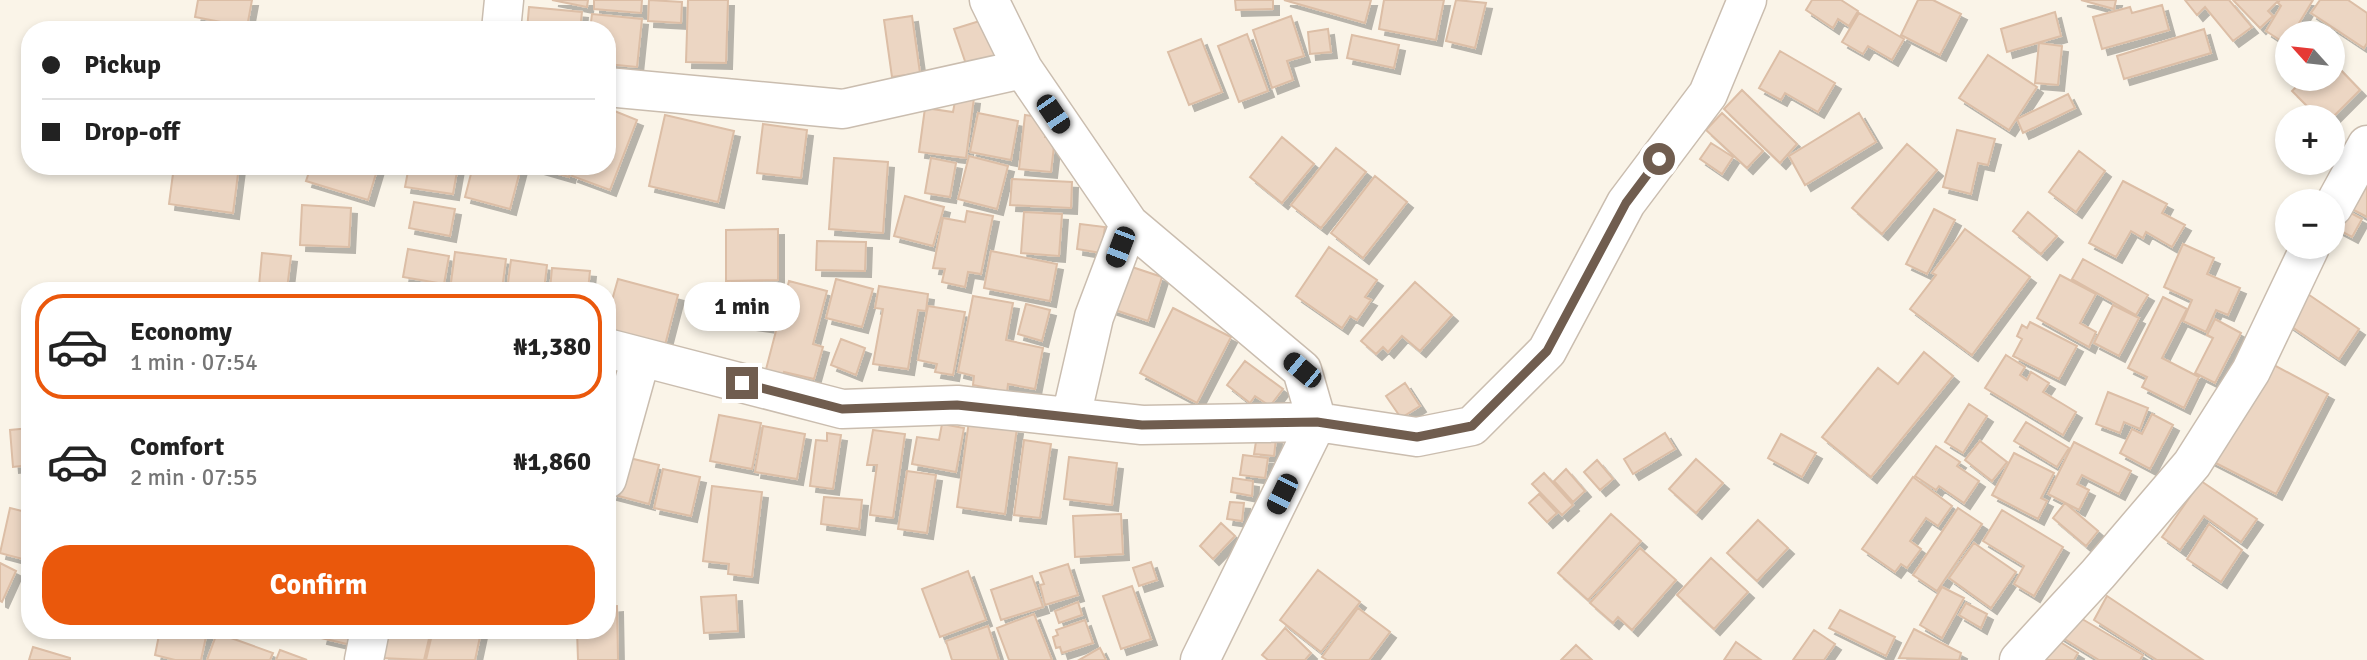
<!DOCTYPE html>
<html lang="en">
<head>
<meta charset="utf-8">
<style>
  body { margin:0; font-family:Signika,sans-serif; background:#f6f6f6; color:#222; height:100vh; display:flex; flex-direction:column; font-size:26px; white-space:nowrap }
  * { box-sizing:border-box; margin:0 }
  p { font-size:23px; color:#767676 }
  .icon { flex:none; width:38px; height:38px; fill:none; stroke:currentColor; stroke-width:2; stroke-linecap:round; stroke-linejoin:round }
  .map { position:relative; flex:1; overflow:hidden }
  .details { position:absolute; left:21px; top:282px; width:595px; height:357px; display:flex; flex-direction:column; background:#fff; border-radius:28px; box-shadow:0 4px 10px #0003 }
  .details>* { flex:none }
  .guide { position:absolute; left:21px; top:21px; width:595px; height:154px; border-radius:28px; box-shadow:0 4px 10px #0003; display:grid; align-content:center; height:154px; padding:0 21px; background:#fff }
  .needle { width:46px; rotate:297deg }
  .buttons { position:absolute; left:2275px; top:21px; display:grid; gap:14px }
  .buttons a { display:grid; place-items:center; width:70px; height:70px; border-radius:50%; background:#fff; box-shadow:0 4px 10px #0003; font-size:35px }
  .end { position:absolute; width:32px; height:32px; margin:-16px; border:9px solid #705d4f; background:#fff; box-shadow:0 0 0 4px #fff }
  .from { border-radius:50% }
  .bubble { position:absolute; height:49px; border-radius:24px; background:#fff; box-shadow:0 4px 10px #0003; font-size:23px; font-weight:700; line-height:49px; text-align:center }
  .car { position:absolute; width:21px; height:42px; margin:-21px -10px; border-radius:9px; box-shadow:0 0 5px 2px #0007; background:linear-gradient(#222 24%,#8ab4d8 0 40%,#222 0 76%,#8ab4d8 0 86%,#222 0) }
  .guide b { display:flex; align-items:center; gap:24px; height:66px; font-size:26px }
  .guide b+b { border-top:2px solid #e0e0e0 }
  .guide i { width:18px; height:18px; background:#222 }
  ul { padding:12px 0 0; list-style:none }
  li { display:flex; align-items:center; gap:21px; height:105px; margin:0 14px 10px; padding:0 7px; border:4px solid transparent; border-radius:28px }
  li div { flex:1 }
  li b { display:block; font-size:26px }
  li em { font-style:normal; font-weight:700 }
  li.current { border-color:#ea580c }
  li>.icon { width:63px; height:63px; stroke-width:1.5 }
  .primary-button { display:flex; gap:14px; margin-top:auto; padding:14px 21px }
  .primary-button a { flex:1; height:80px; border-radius:28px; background:#ea580c; color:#fff; font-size:28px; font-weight:700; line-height:80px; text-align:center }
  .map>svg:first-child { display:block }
  .building { fill:#ecd6c3; stroke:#dcbea6; stroke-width:2; filter:url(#shadow) }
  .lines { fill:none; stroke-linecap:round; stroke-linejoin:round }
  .street-casing { stroke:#cabdaf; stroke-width:41 }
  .street { stroke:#fff; stroke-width:38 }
  .route { stroke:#705d4f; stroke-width:9 }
</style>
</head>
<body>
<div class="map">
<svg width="2367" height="660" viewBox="0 0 2367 660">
  <defs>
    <filter id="shadow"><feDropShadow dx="6" dy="6" stdDeviation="0" flood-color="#0004"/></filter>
  </defs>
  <rect width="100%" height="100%" fill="#faf4e8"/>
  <path class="building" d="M198 0H252L247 27 195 17Z
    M552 0H588L587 7Z
    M594 0H642L641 13 594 9Z
    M649 0 682 2 681 23 648 21Z
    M688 0H728L726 63 686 62Z
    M1235 0H1273V9L1236 10Z
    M1284 0H1371L1365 23Z
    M1384 0H1444L1436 40 1379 29Z
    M1456 0 1486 3 1475 48 1446 41Z
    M1812 0H1841L1858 11 1849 26 1838 19 1833 28 1806 10Z
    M1918 0H1933L1961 14 1940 55 1901 35Z
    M2081 0H2116L2114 9Z
    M2185 0H2229L2252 27 2233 41 2205 7 2197 15Z
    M2233 0H2277L2278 1 2268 11 2273 16 2260 28Z
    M2280 0H2313L2293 33H2287L2286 44 2266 31 2281 6 2278 3Z
    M2320 0H2348L2367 13V43L2364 48 2311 13Z
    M2162 5 2169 30 2102 49 2093 17 2130 7 2132 13Z
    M529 7 582 12 580 30H527Z
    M2055 12 2061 36 2007 52 2001 29Z
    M1859 13 1904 39 1892 60 1868 46 1863 54 1842 42Z
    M592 14 642 19 637 67 607 64V30H590Z
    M912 16 920 73 892 77 884 20Z
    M1291 16 1304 56 1287 61 1293 80 1272 88 1253 30Z
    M986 19 999 57 967 67 954 29Z
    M1328 29 1331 52 1310 54 1308 32Z
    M2204 29 2211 53 2124 79 2117 56Z
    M1247 34 1268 91 1239 102 1218 46Z
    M1352 35 1399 45 1394 68 1347 58Z
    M1201 39 1222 92 1189 105 1168 52Z
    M2039 43 2062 46 2058 85 2035 83Z
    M1780 51 1835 83 1818 112 1785 93 1781 100 1759 88Z
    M1988 55 2037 87 2009 130 1959 98Z
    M2333 62 2360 90 2333 117H2318L2292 91 2304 79H2333Z
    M1742 90 1797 144 1780 163 1724 109Z
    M2068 94 2075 108 2023 133 2017 119Z
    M956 96 974 98 966 158 919 152 925 108 953 112Z
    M607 108 637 120 610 190 572 176 576 166H607Z
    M978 113 1018 121 1011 160 970 152Z
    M1722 113 1763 151 1747 168 1706 130Z
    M1859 113 1876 142 1805 185 1789 156Z
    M665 115 734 131 718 202 649 186Z
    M1025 115 1047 118 1045 137H1055L1051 172 1019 169Z
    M763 124 807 130 801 178 757 173Z
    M1957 130 1995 139 1988 165 1978 163 1971 194 1943 187Z
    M1282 137 1314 164 1282 203 1250 177Z
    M1711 143 1733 157 1722 174 1700 159Z
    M1907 144 1937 170 1882 234 1852 208Z
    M1336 148 1366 172 1321 228 1291 205Z
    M2079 151 2105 171 2076 212 2049 192Z
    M969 156 1008 166 997 209 958 199Z
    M834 158 888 162 883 233 829 229Z
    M931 158 956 163 950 197 925 193Z
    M174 166H239L233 213 169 204Z
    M311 166H375L378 167 368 200 306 181Z
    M409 166H458L453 194 405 187Z
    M473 166 521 167 510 209 465 197Z
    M531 166H572L569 177Z
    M1375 176 1407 202 1363 258 1331 233Z
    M1012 179 1072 182 1071 208 1010 205Z
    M2123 181 2167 204 2162 213 2185 225 2172 247 2146 232 2143 238 2131 231 2116 257 2089 243Z
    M2367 184V217L2348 207Z
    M905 196 944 207 933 246 894 236Z
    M414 202 455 209 450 236 409 228Z
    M302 205 351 208 349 247 300 245Z
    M2336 205 2362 219 2352 237 2333 227V211Z
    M1934 209 1955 220 1927 274 1906 264Z
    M967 211 993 216 981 274 968 272 965 287 942 282 945 269 933 268 943 218 965 222Z
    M1024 212 1062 214 1059 256 1021 253Z
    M2028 212 2057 236 2041 254 2013 231Z
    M1080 224 1105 227 1101 253 1077 249Z
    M778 229V280L726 281V230Z
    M1965 229 2030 277 1972 355 1910 309 1936 275 1932 273Z
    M817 241 866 242 865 271 816 270Z
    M2183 244 2214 258 2207 274 2240 288 2228 315 2216 310 2206 332 2183 321 2192 300 2164 287Z
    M1329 247 1377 280 1365 297 1371 300 1357 320 1350 316 1342 328 1296 296Z
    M408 249 449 256 444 284 403 277Z
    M991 251 1057 264 1050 301 984 288Z
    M455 252 506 259 502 290H450Z
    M262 253 291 256 287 289 259 286Z
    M2083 259 2148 295 2136 315 2072 279Z
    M511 260 547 265 544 290H507Z
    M1120 263 1162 277 1148 321 1106 307Z
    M552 268 590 271 588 290H550Z
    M2060 275 2096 294 2080 323 2096 332 2089 347 2037 318Z
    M618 279 678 295 665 345 607 329V318Z
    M836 279 873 289 862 327 826 318Z
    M789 281 827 291 813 344 823 347 814 379 784 372 781 382 764 377Z
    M1415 282 1452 315 1420 351 1402 336 1388 352 1383 347 1376 354 1361 341Z
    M879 286 928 294 926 311 918 310 908 369 873 364 883 309 875 308Z
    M2299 288 2359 329 2339 359 2279 318Z
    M710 296 775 305 772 327 707 318Z
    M973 296 1013 303 1006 340 1043 348 1035 389 1008 384 1007 392 973 385 974 376 958 372Z
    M2163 297 2187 309 2162 358 2199 377 2184 408 2142 387 2147 377 2128 368Z
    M1026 304 1050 310 1042 341 1018 334Z
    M2113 305 2139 318 2119 356 2094 343Z
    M928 306 965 312 953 375 935 372 937 364 918 360Z
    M1173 308 1231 337 1197 403 1140 373Z
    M2215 319 2241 333 2215 383 2195 373 2213 338 2207 335Z
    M2030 322 2077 346 2059 379 2013 356 2022 339 2017 336 2022 325 2027 328Z
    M841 339 865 348 856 375 831 365Z
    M1924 352 1953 376 1871 477 1822 437 1878 368 1898 384Z
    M2006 355 2025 367 2020 375 2027 380 2031 372 2049 383 2043 392 2076 412 2063 435 1985 388Z
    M2259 357 2328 394 2276 494 2206 458Z
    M1245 361 1283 389 1270 406 1255 396 1250 403 1227 385Z
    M1405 383 1420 406 1401 418 1386 396Z
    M2108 392 2148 408 2140 429 2124 422 2120 433 2096 424Z
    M1969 404 1987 416 1963 453 1945 442Z
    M2152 414 2173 425 2150 469 2120 453 2132 429 2142 434Z
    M719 415 761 423 752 469 710 461Z
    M969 421 1017 428 1005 514 957 507Z
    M2026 422 2069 448 2057 467 2014 441Z
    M942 424 964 428 956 472 912 464 917 437 939 440Z
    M763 426 805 434 797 479 755 472Z
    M30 428V465L13 467 10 430Z
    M873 430 905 434 893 518 870 515 877 465H867Z
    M827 433 841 435 833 489 810 486 816 440 827 441Z
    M1665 433 1675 449 1633 474 1624 459Z
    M1781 434 1816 453 1802 477 1768 458Z
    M1257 435 1276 438 1274 456 1254 454Z
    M1024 440 1051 444 1040 518 1014 515Z
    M1980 441 2007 462 1992 481 1965 460Z
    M2074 442 2131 471 2119 494 2082 475 2077 484 2089 490 2079 510 2048 494Z
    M1936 446 1960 462 1957 466 1979 481 1964 503 1939 486 1936 490 1915 476Z
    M2014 453 2054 473 2041 498 2047 501 2038 519 1992 495Z
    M1243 455 1268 458 1265 478 1240 475Z
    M621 456 659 465 649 504 611 494Z
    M1069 457 1117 463 1112 505 1064 499Z
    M1696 459 1723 483 1696 513 1669 489Z
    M1597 460 1613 479 1600 490 1584 472Z
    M663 469 700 477 691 516 654 508Z
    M1566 469 1585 491 1573 502 1554 481Z
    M907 471 936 475 927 533 898 529Z
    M1544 473 1573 505 1562 515 1532 484Z
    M1913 477 1952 506 1938 526 1926 518 1910 541 1921 549 1907 568 1901 564 1895 572 1862 549Z
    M1233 478 1253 481 1252 496 1231 492Z
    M2201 481 2257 519 2241 542 2204 516 2180 550 2162 537Z
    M712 486 762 492 752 577 728 574 729 564 703 561Z
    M1539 494 1557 513 1547 522 1529 503Z
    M824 497 862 500 859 529 821 524Z
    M1230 502 1244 503 1242 521 1227 519Z
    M2065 503 2098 531 2086 546 2053 518Z
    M10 508 30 513V561L0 553Z
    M1958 508 1982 524 1937 591 1913 575Z
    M2002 510 2063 547 2034 596 2014 584 2024 566 1983 541Z
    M1121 514 1123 554 1075 557 1073 516Z
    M1611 514 1641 541 1588 600 1558 573Z
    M1758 520 1788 548 1757 581 1727 553Z
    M1221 523 1235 536 1213 559 1200 546Z
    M2209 524 2242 550 2221 582 2187 559Z
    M1974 543 2016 572 1991 608 1949 578Z
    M1640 548 1676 580 1632 630 1618 617 1613 623 1590 603Z
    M1711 558 1748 592 1714 629 1677 595Z
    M1151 562 1157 580 1139 586 1133 568Z
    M0 563 16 571 2 602 0 601Z
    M1068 564 1078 595 1045 605 1040 585 1044 584 1040 573Z
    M1318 570 1360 602 1321 652 1280 620Z
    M968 571 986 620 940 637 922 589Z
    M1032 576 1043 607 1001 620 991 590Z
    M1132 586 1151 639 1121 649 1103 596Z
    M1942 587 1964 598 1942 638 1920 625Z
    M736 595 738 631 704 633 701 597Z
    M2107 596 2203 660H2157L2094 620Z
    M1078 602 1082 615 1059 623 1055 611Z
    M1966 603 1987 614 1981 628 1959 615Z
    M617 606 618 660H578L577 630H607V607Z
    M1358 608 1390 632 1369 660H1327L1322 657Z
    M1840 610 1895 637 1886 656 1829 628Z
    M2072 613 2143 655 2140 660H2099L2058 635Z
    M1034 614 1052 660H1009L997 628Z
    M1085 620 1093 643 1062 653 1060 647 1056 648 1053 637 1058 635 1056 630Z
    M988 626 999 660H952L946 641Z
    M1285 628 1311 653 1305 660H1268L1262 655Z
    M1914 629 1961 653 1959 660 1899 658Z
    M160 630 207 632 201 660H175L155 655Z
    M323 630H364L360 647 321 638Z
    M388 630H431L424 660 382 658Z
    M433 630H470L481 632 475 660H426Z
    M1814 630 1835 644 1824 660H1793Z
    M217 633 273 653 270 660H207Z
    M2057 640 2078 653 2074 660H2045Z
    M1736 642 1761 660H1724Z
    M1576 645 1592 660H1561Z
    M33 647 70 658V660H29Z
    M1100 648 1106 660H1079Z
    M280 650 307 660H276Z"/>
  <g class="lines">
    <defs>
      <path id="street" d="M989 0 1023 69 1129 224 1302 370 1317 422 1200 660
        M501 30 504 0
        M607 87 843 109 1023 69
        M2333 207 2367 145
        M607 348 842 409 957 405 1142 425 1317 422 1417 437 1472 426 1547 351 1626 203 1708 94 1747 0
        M1071 417 1094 317 1129 224
        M607 479 641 357
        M364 660 370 630
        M2019 660 2098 574 2192 464 2251 371 2310 247"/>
    </defs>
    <use href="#street" class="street-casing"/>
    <use href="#street" class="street"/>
  </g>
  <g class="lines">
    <path class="route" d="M742 383 842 409 957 405 1142 425 1317 422 1417 437 1472 426 1547 351 1626 203 1659 159"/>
  </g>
</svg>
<div class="buttons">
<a><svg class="needle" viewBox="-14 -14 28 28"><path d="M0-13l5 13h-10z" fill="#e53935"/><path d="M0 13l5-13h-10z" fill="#767676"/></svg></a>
<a>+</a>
<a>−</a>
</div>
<i class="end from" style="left:1659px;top:159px"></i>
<i class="end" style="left:742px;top:383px"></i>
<div class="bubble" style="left:684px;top:282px;width:116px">1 min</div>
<i class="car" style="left:1053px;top:114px;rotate:146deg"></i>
<i class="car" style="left:1120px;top:247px;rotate:201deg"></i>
<i class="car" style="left:1302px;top:370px;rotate:310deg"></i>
<i class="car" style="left:1282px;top:494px;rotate:206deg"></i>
<div class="guide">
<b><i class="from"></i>Pickup</b>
<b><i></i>Drop-off</b>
</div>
<section class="details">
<ul>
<li class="current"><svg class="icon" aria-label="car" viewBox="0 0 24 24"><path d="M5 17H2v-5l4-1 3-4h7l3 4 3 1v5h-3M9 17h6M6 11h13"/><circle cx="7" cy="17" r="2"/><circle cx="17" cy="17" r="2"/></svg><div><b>Economy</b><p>1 min · 07:54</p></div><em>₦1,380</em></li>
<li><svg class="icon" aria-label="car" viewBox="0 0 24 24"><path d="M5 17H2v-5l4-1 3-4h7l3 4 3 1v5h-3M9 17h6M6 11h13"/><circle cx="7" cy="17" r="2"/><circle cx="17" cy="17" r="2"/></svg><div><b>Comfort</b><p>2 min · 07:55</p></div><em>₦1,860</em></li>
</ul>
<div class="primary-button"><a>Confirm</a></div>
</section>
</div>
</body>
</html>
